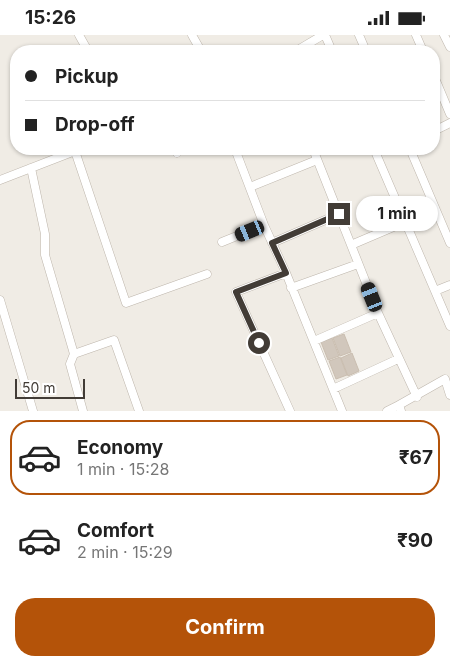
<!DOCTYPE html>
<html lang="en">
<head>
<meta charset="utf-8">
<style>
  body { margin:0; font-family:Inter,sans-serif; background:#f6f6f6; color:#222; height:100vh; display:flex; flex-direction:column; font-size:19px; white-space:nowrap }
  * { box-sizing:border-box; margin:0 }
  p { font-size:16px; color:#767676 }
  .icon { flex:none; width:28px; height:28px; fill:none; stroke:currentColor; stroke-width:2; stroke-linecap:round; stroke-linejoin:round }
  .map { position:relative; height:376px; overflow:hidden }
  .drawer { display:flex; flex-direction:column; background:#fff; flex:1 }
  .drawer>* { flex:none }
  .top-card { position:absolute; left:10px; top:10px; width:430px; height:110px; border-radius:20px; box-shadow:0 1px 4px #0004; display:grid; align-content:center; height:110px; padding:0 15px; background:#fff }
  .scale { position:absolute; left:15px; bottom:12px; width:70px; box-sizing:border-box; padding-left:5px; border:2px solid #423c36; border-top:0; font-size:14px; line-height:18px; white-space:nowrap; color:#423c36; -webkit-text-stroke:4px #fff; paint-order:stroke }
  .end { position:absolute; width:22px; height:22px; margin:-11px; border:6px solid #423c36; background:#fff; box-shadow:0 0 0 2px #fff }
  .from { border-radius:50% }
  .bubble { position:absolute; height:35px; border-radius:18px; background:#fff; box-shadow:0 1px 4px #0004; font-size:16px; font-weight:700; line-height:35px; text-align:center }
  .car { position:absolute; width:15px; height:30px; margin:-15px -8px; border-radius:6px; box-shadow:0 0 4px 1px #0007; background:linear-gradient(#222 24%,#8ab4d8 0 40%,#222 0 76%,#8ab4d8 0 86%,#222 0) }
  .top-card b { display:flex; align-items:center; gap:18px; height:48px; font-size:19px }
  .top-card b+b { border-top:1px solid #e0e0e0 }
  .top-card i { width:12px; height:12px; background:#222 }
  ul { padding:9px 0 0; list-style:none }
  li { display:flex; align-items:center; gap:15px; height:75px; margin:0 10px 8px; padding:0 5px; border:2px solid transparent; border-radius:20px }
  li div { flex:1 }
  li b { display:block; font-size:19px }
  li em { font-style:normal; font-weight:700 }
  li.active { border-color:#b45309 }
  li>.icon { width:45px; height:45px; stroke-width:1.5 }
  .button { display:flex; gap:10px; margin-top:auto; padding:10px 15px }
  .button a { flex:1; height:58px; border-radius:20px; background:#b45309; color:#fff; font-size:20px; font-weight:700; line-height:58px; text-align:center }
  .status { display:flex; justify-content:space-between; align-items:center; height:35px; padding:0 25px; background:#fff; direction:ltr }
  .status svg { height:14px; fill:currentColor }
  .map>svg:first-child { display:block }
  .building { fill:#d1c7bc; stroke:#cabeb0 }
  .lines { fill:none; stroke-linecap:round; stroke-linejoin:round }
  .minor-casing { stroke:#beb6ac; stroke-width:9 }
  .minor { stroke:#fff; stroke-width:8 }
  .route { stroke:#423c36; stroke-width:6 }
</style>
</head>
<body>
<div class="status"><b>15:26</b><svg viewBox="0 0 49 12"><path d="M0 12V9h3v3zM5 12V6h3v6zM10 12V3h3v9zM15 12V0h3v12zM26 1h20v11H26zM47 4h2v5h-2z"/></svg></div>
<div class="map">
<svg width="450" height="376" viewBox="0 0 450 376">
  <rect width="100%" height="100%" fill="#f0ece5"/>
  <path class="building" d="M344 299 351 317 340 321 333 303Z
    M332 303 339 321 328 325 321 307Z
    M352 318 359 336 348 341 341 323Z
    M340 322 347 340 336 344 329 326Z"/>
  <g class="lines">
    <defs>
      <path id="minor" d="M79 0 88 16
        M192 0 201 16
        M325 0 332 16
        M359 0 366 16
        M416 0 423 16
        M444 0 450 12
        M296 16 323 0
        M434 41 450 79
        M434 96 450 88
        M176 114 177 118
        M235 114 264 190
        M313 114 378 278 314 306
        M374 114 435 256
        M410 114 450 208
        M75 116 126 268 207 239
        M31 133 45 199V220L74 319
        M0 145 75 116 74 114
        M250 152 317 125
        M222 207 264 190 286 238 236 257 290 376
        M272 208 339 179
        M351 210 405 187
        M286 238 342 376
        M450 250 435 256 450 291
        M291 253 358 229
        M0 265 33 376
        M378 278 417 362
        M333 354 398 324
        M399 370 445 344 450 360
        M83 376 70 329 74 319 114 305 139 376
        M387 376 399 370 401 376"/>
    </defs>
    <use href="#minor" class="minor-casing"/>
    <use href="#minor" class="minor"/>
  </g>
  <g class="lines">
    <path class="route" d="M259 308 236 257 286 238 272 208 339 179"/>
  </g>
</svg>
<div class="scale">50 m</div>
<i class="end from" style="left:259px;top:308px"></i>
<i class="end" style="left:339px;top:179px"></i>
<div class="bubble" style="left:356px;top:161px;width:82px">1 min</div>
<i class="car" style="left:250px;top:196px;rotate:248deg"></i>
<i class="car" style="left:372px;top:262px;rotate:338deg"></i>
<div class="top-card">
<b><i class="from"></i>Pickup</b>
<b><i></i>Drop-off</b>
</div>
</div>
<section class="drawer">
<ul>
<li class="active"><svg class="icon" aria-label="car" viewBox="0 0 24 24"><path d="M5 17H2v-5l4-1 3-4h7l3 4 3 1v5h-3M9 17h6M6 11h13"/><circle cx="7" cy="17" r="2"/><circle cx="17" cy="17" r="2"/></svg><div><b>Economy</b><p>1 min · 15:28</p></div><em>₹67</em></li>
<li><svg class="icon" aria-label="car" viewBox="0 0 24 24"><path d="M5 17H2v-5l4-1 3-4h7l3 4 3 1v5h-3M9 17h6M6 11h13"/><circle cx="7" cy="17" r="2"/><circle cx="17" cy="17" r="2"/></svg><div><b>Comfort</b><p>2 min · 15:29</p></div><em>₹90</em></li>
</ul>
<div class="button"><a>Confirm</a></div>
</section>
</body>
</html>
